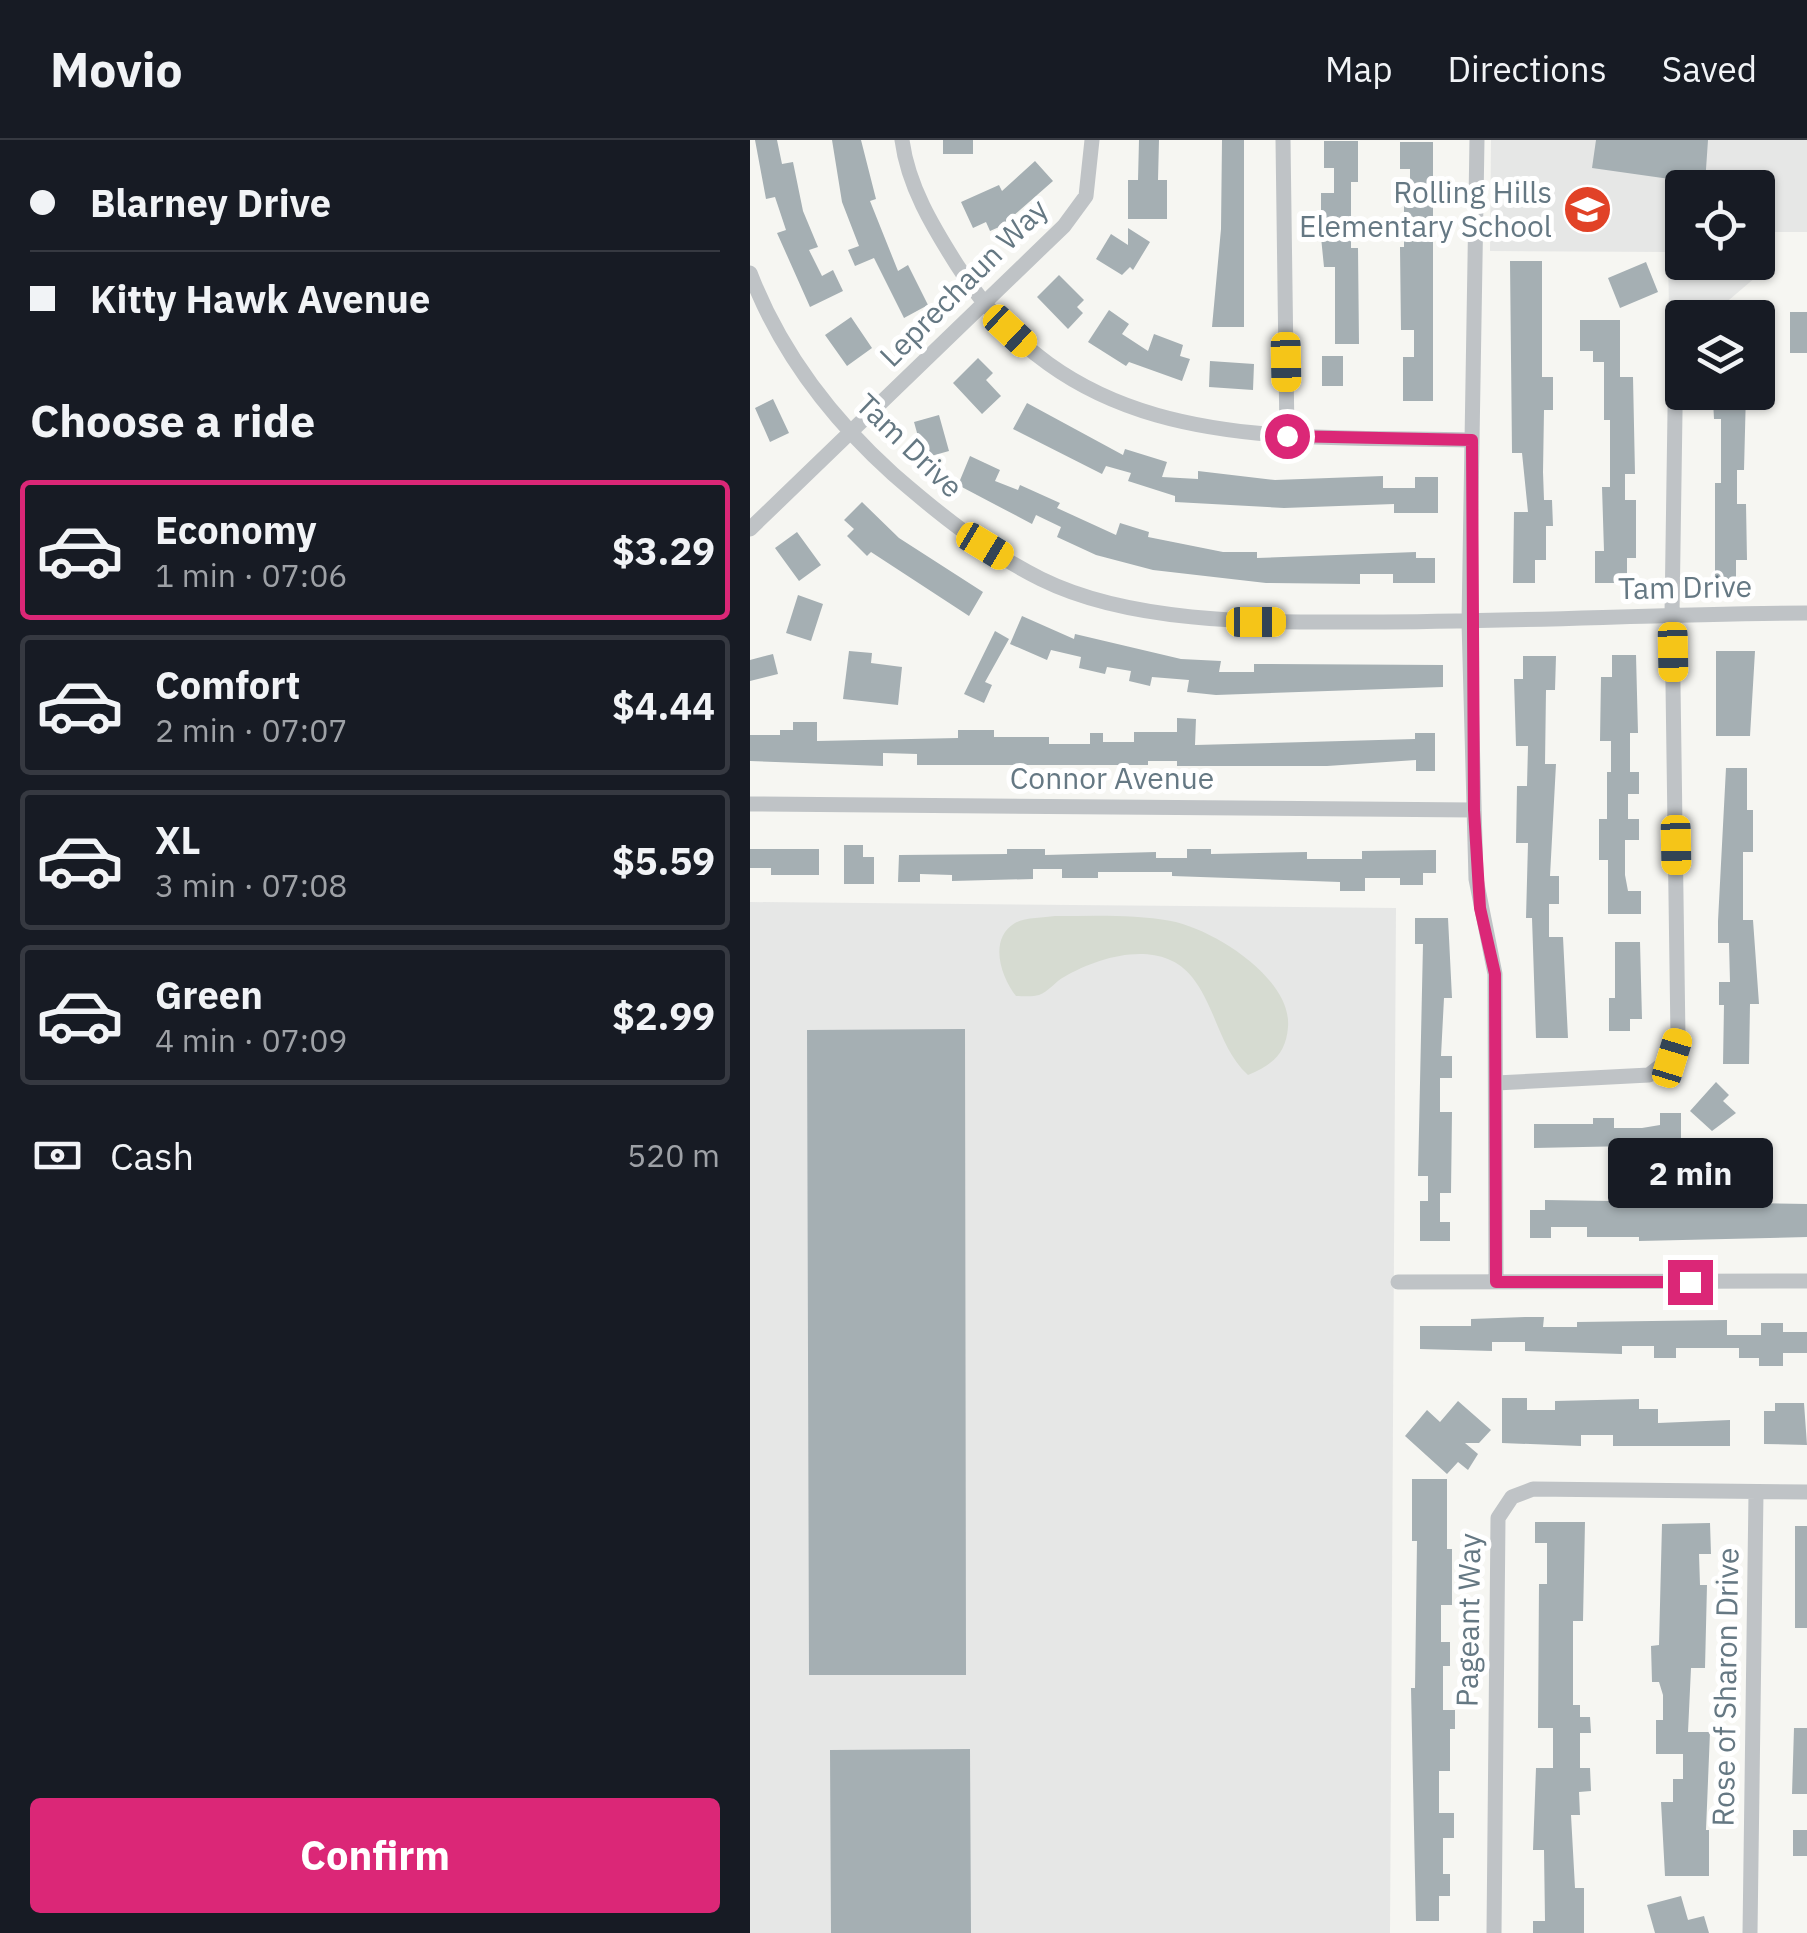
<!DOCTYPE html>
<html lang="en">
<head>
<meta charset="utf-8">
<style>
  body { margin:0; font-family:"IBM Plex Sans",sans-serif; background:#242831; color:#f1f3f6; height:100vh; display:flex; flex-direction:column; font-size:38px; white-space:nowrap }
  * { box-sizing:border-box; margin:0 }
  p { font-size:32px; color:#9ea1a6 }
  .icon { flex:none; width:55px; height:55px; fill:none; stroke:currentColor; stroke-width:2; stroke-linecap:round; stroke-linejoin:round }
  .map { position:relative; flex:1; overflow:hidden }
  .details { display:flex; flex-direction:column; background:#171b24; width:750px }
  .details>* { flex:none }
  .hud { display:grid; align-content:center; height:220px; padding:0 30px; background:#171b24 }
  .controls { position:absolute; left:915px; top:30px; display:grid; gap:20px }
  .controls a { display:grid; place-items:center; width:110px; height:110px; border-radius:10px; background:#171b24; box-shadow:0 2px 8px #0004; font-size:50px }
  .end { position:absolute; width:45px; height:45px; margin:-22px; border:12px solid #db2777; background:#fff; box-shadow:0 0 0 5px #fff }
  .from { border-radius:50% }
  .bubble { position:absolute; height:70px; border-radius:10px; background:#171b24; box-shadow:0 2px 8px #0004; font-size:32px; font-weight:700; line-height:70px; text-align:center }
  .car { position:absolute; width:30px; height:60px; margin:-30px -15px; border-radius:12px; box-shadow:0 0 8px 2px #0007; background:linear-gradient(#f5c518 24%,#345 0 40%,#f5c518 0 76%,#345 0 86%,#f5c518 0) }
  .hud b { display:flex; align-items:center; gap:35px; height:95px; font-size:38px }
  .hud b+b { border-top:2px solid #363941 }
  .hud i { width:25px; height:25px; background:#f1f3f6 }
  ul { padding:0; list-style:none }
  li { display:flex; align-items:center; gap:30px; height:140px; margin:0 20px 15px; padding:0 10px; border:5px solid #363941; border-radius:10px }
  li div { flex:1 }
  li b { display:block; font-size:38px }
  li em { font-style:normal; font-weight:700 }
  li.on { border-color:#db2777 }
  li>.icon { width:90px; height:90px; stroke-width:1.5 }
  h2 { padding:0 30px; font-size:45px; line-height:120px }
  .pay { display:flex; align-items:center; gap:25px; height:110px; padding:0 30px; font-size:38px }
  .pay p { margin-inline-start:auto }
  .button { display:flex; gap:20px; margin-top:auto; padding:20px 30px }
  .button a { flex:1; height:115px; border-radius:10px; background:#db2777; color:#fff; font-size:40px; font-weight:700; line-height:115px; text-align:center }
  header { display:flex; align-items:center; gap:60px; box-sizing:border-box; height:140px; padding:0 50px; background:#171b24; border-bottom:2px solid #363941 }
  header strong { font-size:48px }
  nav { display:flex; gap:55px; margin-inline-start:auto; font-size:35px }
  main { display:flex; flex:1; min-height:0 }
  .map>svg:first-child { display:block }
  .built { fill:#e6e7e6; fill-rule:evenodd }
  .green { fill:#d6dbd1 }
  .building { fill:#a5afb3 }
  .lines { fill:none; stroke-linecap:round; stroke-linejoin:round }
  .minor { stroke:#bfc3c6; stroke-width:15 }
  .route { stroke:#db2777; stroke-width:12 }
  .labels { text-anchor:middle; stroke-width:10; stroke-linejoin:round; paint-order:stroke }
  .poi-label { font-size:30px; fill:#657883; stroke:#fff; text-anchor:end }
  .street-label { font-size:30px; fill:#657883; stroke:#fff }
</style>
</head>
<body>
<header>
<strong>Movio</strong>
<nav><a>Map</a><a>Directions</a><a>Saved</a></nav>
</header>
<main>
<section class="details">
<div class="hud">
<b><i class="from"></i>Blarney Drive</b>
<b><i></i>Kitty Hawk Avenue</b>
</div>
<h2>Choose a ride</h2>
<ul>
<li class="on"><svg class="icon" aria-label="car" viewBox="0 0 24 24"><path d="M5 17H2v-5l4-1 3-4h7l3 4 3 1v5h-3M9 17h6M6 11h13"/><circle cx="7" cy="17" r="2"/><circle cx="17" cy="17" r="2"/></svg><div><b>Economy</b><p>1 min · 07:06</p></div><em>$3.29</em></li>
<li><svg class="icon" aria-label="car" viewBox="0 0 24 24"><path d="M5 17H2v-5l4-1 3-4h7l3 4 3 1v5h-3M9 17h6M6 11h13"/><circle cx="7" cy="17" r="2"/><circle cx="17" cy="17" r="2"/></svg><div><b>Comfort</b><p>2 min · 07:07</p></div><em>$4.44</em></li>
<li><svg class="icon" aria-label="car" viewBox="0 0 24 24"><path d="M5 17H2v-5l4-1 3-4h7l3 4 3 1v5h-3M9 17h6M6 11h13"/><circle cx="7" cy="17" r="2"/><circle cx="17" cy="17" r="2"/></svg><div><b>XL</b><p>3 min · 07:08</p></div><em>$5.59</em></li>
<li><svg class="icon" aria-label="car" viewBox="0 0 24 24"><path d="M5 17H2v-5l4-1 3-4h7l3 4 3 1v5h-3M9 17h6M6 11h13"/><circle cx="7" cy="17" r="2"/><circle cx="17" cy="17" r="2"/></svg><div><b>Green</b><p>4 min · 07:09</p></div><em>$2.99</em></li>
</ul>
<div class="pay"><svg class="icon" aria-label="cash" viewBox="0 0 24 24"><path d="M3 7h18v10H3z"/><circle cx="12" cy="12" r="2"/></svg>Cash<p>520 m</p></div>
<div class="button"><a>Confirm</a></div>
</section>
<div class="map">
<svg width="1057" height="1793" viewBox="0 0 1057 1793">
  <rect width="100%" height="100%" fill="#f6f6f2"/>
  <path class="built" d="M741 0H1057V92H1020V125L959 177 919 175 918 112 740 111ZM932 48H1008V122H932Z
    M0 762 646 768 640 1793H0Z"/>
  <path class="green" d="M305 776C344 776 383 774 421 781 463 789 542 838 538 887 536 914 522 925 498 935 470 910 466 867 442 837 411 798 350 816 314 837 306 841 298 852 289 855 283 857 273 856 266 856 251 837 238 799 265 783 275 777 294 778 305 776Z"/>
  <path class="building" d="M5 0H27L32 24 43 22 53 71 68 107 59 110 72 136 83 130 93 151 60 167 27 93 36 90 25 57 16 59Z
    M82 0H111L126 59 120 61 148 131 158 125 178 165 154 178 124 118 105 126 98 110 109 106 92 62Z
    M193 0H223V14H193Z
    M389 0H409L408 40H417V79H378V40H388Z
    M472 0H494V187H462L471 89Z
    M846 0H958L955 44 842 28Z
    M574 1H608V42H601V108H608L609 204H585V127H574L571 97V53H584V28H574Z
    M650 2H683V261H653V217H664V190H651L650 107H654V57H660V29H650Z
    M285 21 303 41 263 76 265 80 240 91 236 82 223 88 211 62 249 45 252 51Z
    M378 88 400 102 383 130 380 127 372 135 346 119 361 94 378 105Z
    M760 121H792V237H803V270H794L793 332 794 360H802L803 386H796V420H785V443H763L764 372H778L772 313H762Z
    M896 122 908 152 870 168 858 138Z
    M309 135 334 160 327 167 333 173 318 189 287 157Z
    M359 170 379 184 372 194 398 211 404 194 433 205 430 216 440 219 432 241 379 222 376 226 338 202Z
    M1040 172H1057V213H1040Z
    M101 177 122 208 97 226 75 195Z
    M830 180H870V237H883L885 334H875V360H886V418H877V443H845V411H854L852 347H860V280H854V222H843V211H830Z
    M572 216H593V246H572Z
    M228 218 243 233 236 240 251 256 232 274 203 243Z
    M460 221 504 224 503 250 459 247Z
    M972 252H996L994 330H987V364H996L997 420H986V439H965V343H971V279H964L963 260H972Z
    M23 259 39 293 20 302 5 268Z
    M277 263 373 315 375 309 417 322 412 337 448 339V331L525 340 633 336V348H665V337H688V373H644V364L534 368 425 362V356L378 341 381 333 356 326 352 334 263 289Z
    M189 275 199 311 174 318 164 282Z
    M220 316 250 330 245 341 268 350 270 345 310 363 307 368 366 395 370 383 399 392 398 397 473 412H507V418L666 412V418H685V443H643V434H610V444L516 443 403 430 346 415 307 397 311 387 286 375 282 384 208 345Z
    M112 362 149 398 233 452 219 476 121 412 117 416 97 396 104 389 94 380Z
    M47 392 71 425 49 441 25 408Z
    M48 455 73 464 61 501 36 493Z
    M272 476 324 499 325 494 431 519 471 521 469 532H504V524L693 525V547L466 555 437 552 439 540 402 537 400 546 379 541 381 531 357 527 355 534 329 528 331 517 301 510 297 520 260 504Z
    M245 491 259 499 235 542 242 545 234 563 214 554Z
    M99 511 122 513 121 523 152 527 148 565 93 559Z
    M966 511H1005L1000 596H966Z
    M23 514 28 534 0 541V520Z
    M862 515H886L888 593H880V632H889V654H878V679H889V700H875V735L878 751H891V774H858V720H849V679H857V632H861V601H850L851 537H862Z
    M773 516H806L805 550H796L795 624H806L800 736H809V764H799V797H813L818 898H786L782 778H776L778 703H766L767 646H777L778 606H766L764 539H773Z
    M427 578 446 579 445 605 665 599V593H685V631H666V620L577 626H427V621H398V625H167V614L133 613V626L0 621V595H30V590H43V582H67V601L208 598V590H244V597H299V604H340V593H353V602H384V592H427Z
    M976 628H997V670H1003V712H993V780H1003L1009 864H1000L999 924H973L974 865H969V842H980L979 803H968V781Z
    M94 705H113V717H124V744H94Z
    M0 709H69V735H21V728H0Z
    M257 709H295V715L406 712V718H437V709H461V714L557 712V719H612V711L686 710V733H673V745H650V738H615V751H590V742L422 736V732H348V738H312V729H283V739L202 741V735L170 734V742H148L149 715 257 714Z
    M665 778H698L702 858H694L691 916H702V938H690V972H702L701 1053H690V1082H700V1101H670V1061H678V1036H668L673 804H665Z
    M865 802H890L892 879H880V891H859V858H865Z
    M215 889 216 1535H59L57 890Z
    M966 942 979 955 973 961 986 973 962 991 940 971Z
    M910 973H931V1005L784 1008V984H843V978H864V988H892L910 985Z
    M795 1060 1057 1064V1097L889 1101V1097H837V1087H801V1098H780V1070H795Z
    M775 1177H794L793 1187H827V1182L977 1180V1195H1011V1183H1033V1192H1057V1213H1033V1226H1009V1218H989V1208H926V1218H904V1206H872V1214L775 1211V1202H742V1211L670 1209V1186H721V1179Z
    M752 1258H777V1270H805V1261L889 1259V1269H908V1283L980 1280V1306H863V1295H831V1306L752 1303Z
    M708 1261 741 1290 729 1303H715L728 1314 718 1330 708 1322 697 1334 655 1296 677 1270 690 1282Z
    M1025 1263H1054L1057 1305 1014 1304V1271H1025Z
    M662 1339H697V1409H702V1465H691V1502H700V1526H693V1570H705V1589H700V1631H689V1673H704V1698H693V1734H700V1756H689V1781H666L661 1548H665L667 1401H662Z
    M785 1382H835L833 1481H823V1565H830V1577H840L841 1593H830V1628H840L841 1651 829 1652 830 1675H821L825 1748H834V1793H783V1781H795L794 1710H783L786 1628H803V1588H788L789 1444H797V1403H785Z
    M960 1383 961 1414H949L950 1445H957L955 1528H941L938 1592H960L956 1690H959V1736H915L911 1662H923V1639H933V1614H906V1580H913V1555L909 1542H902L901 1506 909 1505 912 1384Z
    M1045 1386H1057V1488H1045Z
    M1044 1588H1057V1654H1042Z
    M220 1609 221 1793H81L80 1610Z
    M1043 1690H1057V1716H1043Z
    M931 1756 938 1780 954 1776 959 1793H905L897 1765Z"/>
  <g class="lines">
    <path class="minor" d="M152 0C158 46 183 87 207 125 329 316 522 295 722 300
      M533 0 537 296
      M727 0 719 482 726 739 745 834 746 1142
      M0 133C30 211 81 278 143 334 189 374 235 411 291 439 384 485 516 482 618 482 765 482 911 474 1057 473
      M0 389 314 86 336 56 342 0
      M0 664 723 670
      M746 943 899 935 922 917 928 898 922 474 926 205
      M648 1142 1057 1141
      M744 1793 748 1378 762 1357 783 1349 1057 1352
      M1000 1793 1006 1353"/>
  </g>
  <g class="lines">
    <path class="route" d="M537 296 722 300 724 670 730 768 745 834 746 1142H940"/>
  </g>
  <defs>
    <symbol id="school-disc" viewBox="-11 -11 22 22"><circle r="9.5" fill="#e14227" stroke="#fff"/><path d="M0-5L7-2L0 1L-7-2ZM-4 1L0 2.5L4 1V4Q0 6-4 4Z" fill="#fff"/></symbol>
  </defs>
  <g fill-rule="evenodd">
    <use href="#school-disc" x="810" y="42" width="55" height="55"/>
  </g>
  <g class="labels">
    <g class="poi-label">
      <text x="802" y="63">Rolling Hills<tspan x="802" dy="34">Elementary School</tspan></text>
    </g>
    <g class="street-label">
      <text transform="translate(214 143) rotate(-45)" y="10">Leprechaun Way</text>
      <text transform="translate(159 306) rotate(44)" y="10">Tam Drive</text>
      <text transform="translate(935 448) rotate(-1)" y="10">Tam Drive</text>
      <text x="362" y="649">Connor Avenue</text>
      <text transform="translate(719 1480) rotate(-89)" y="10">Pageant Way</text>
      <text transform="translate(976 1547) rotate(-89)" y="10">Rose of Sharon Drive</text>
    </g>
  </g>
</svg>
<div class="controls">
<a><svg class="icon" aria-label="locate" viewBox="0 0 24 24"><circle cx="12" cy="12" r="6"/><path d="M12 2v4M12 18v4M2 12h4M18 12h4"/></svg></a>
<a><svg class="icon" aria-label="layers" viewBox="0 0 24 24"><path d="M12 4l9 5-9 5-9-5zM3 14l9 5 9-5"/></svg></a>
</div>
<i class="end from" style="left:537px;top:296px"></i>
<i class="end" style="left:940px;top:1142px"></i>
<div class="bubble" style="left:858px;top:998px;width:165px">2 min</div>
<i class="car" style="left:260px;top:191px;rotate:133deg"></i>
<i class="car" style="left:536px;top:222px;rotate:179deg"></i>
<i class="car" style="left:235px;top:406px;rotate:121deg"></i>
<i class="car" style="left:506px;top:482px;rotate:90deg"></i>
<i class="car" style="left:923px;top:512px;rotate:179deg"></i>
<i class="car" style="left:926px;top:705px;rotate:179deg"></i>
<i class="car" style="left:922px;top:918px;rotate:17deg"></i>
</div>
</main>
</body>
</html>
